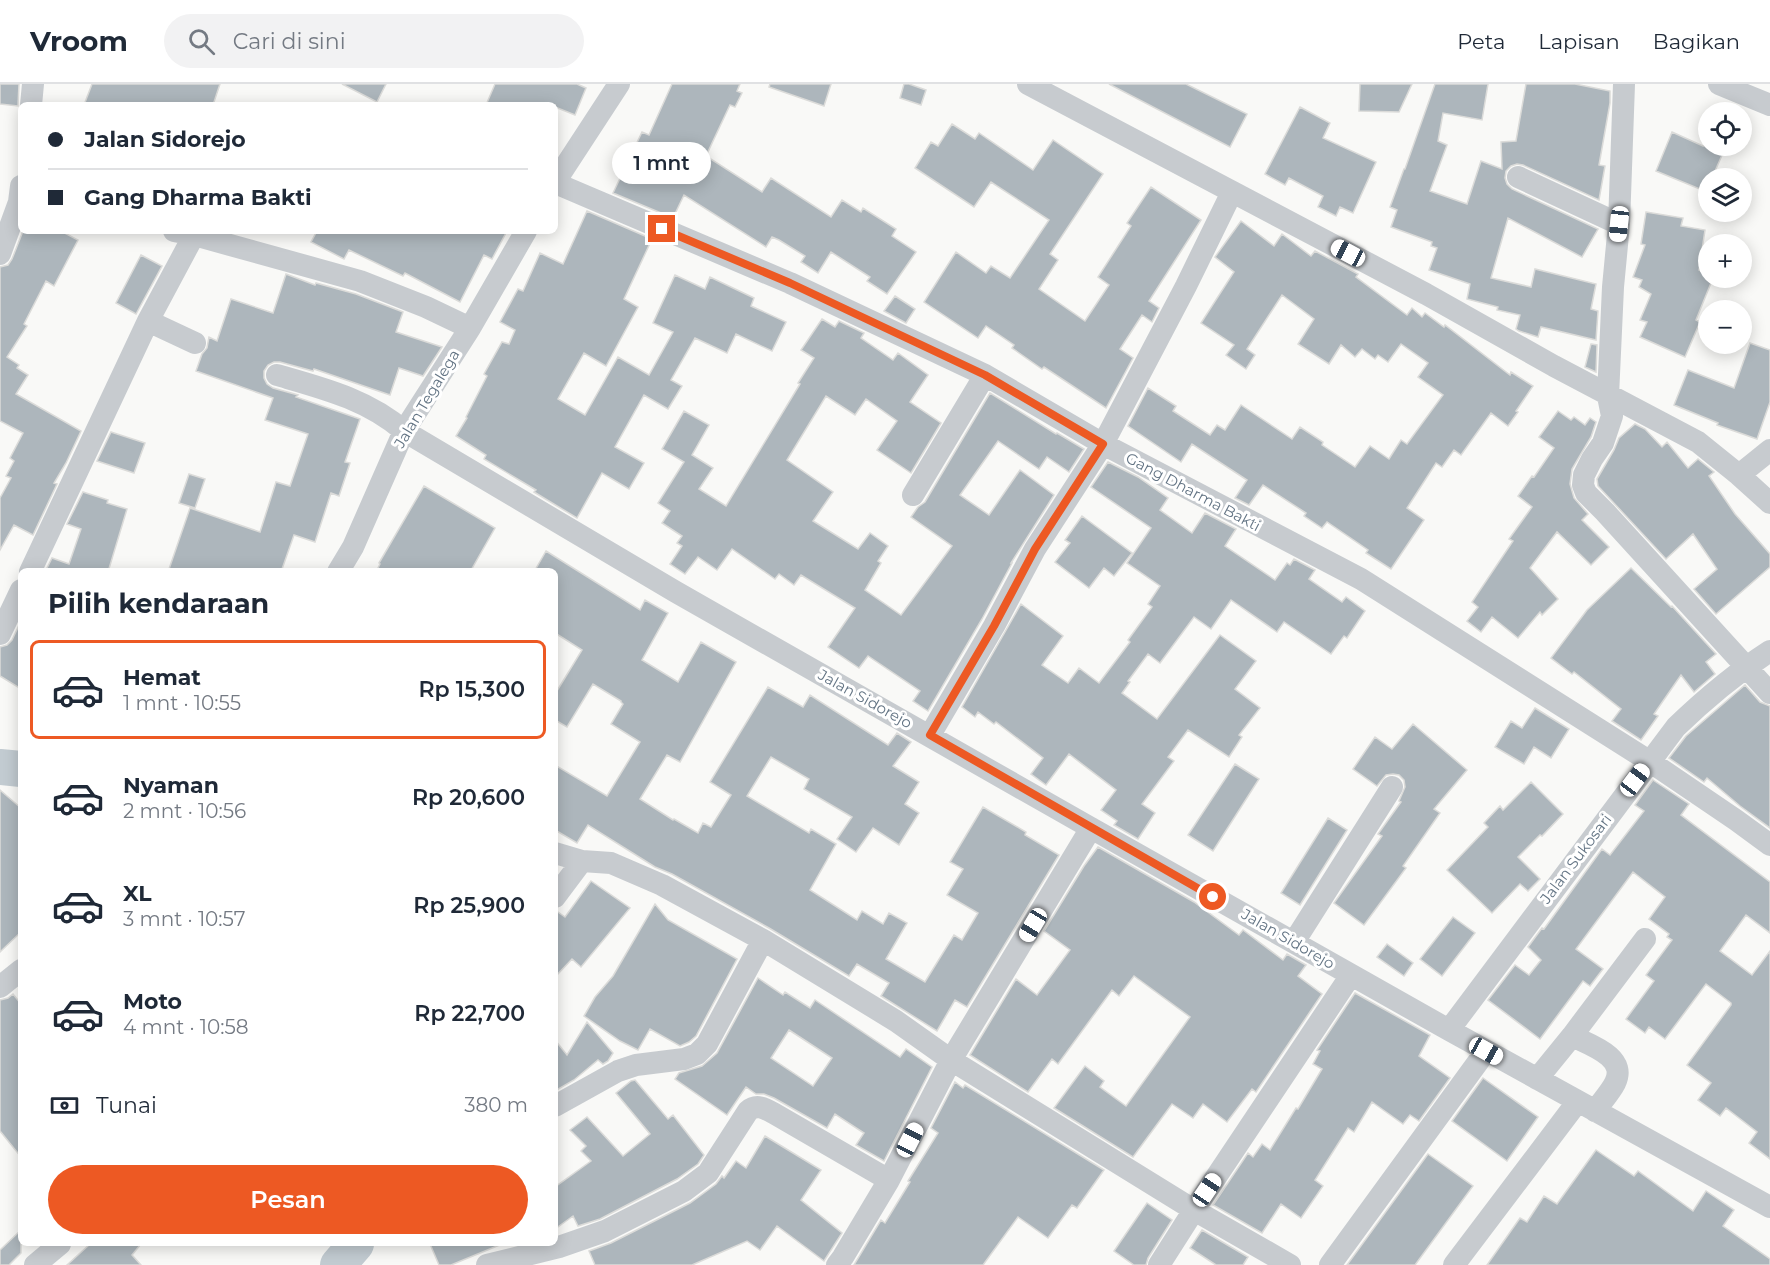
<!DOCTYPE html>
<html lang="id">
<head>
<meta charset="utf-8">
<style>
  body { margin:0; font-family:Montserrat,sans-serif; background:#f2f2f3; color:#1f2937; height:100vh; display:flex; flex-direction:column; font-size:22px; white-space:nowrap }
  * { box-sizing:border-box; margin:0 }
  p { font-size:20px; color:#747a83 }
  .icon { flex:none; width:33px; height:33px; fill:none; stroke:currentColor; stroke-width:2; stroke-linecap:round; stroke-linejoin:round }
  .map { position:relative; flex:1; overflow:hidden }
  .details { position:absolute; left:18px; top:484px; width:540px; height:678px; display:flex; flex-direction:column; background:#fff; border-radius:9px; box-shadow:0 3px 15px #0003 }
  .details>* { flex:none }
  .hud { position:absolute; left:18px; top:18px; width:540px; height:132px; border-radius:9px; box-shadow:0 3px 15px #0003; display:grid; align-content:center; height:132px; padding:0 30px; background:#fff }
  .tools { position:absolute; left:1698px; top:18px; display:grid; gap:12px }
  .tools a { display:grid; place-items:center; width:54px; height:54px; border-radius:50%; background:#fff; box-shadow:0 3px 15px #0003; font-size:30px }
  .end { position:absolute; width:27px; height:27px; margin:-14px; border:8px solid #ed5923; background:#fff; box-shadow:0 0 0 3px #fff }
  .from { border-radius:50% }
  .bubble { position:absolute; height:42px; border-radius:21px; background:#fff; box-shadow:0 3px 15px #0003; font-size:20px; font-weight:600; line-height:42px; text-align:center }
  .car { position:absolute; width:18px; height:36px; margin:-18px -9px; border-radius:8px; box-shadow:0 0 4px 2px #0007; background:linear-gradient(#fff 24%,#345 0 40%,#fff 0 76%,#345 0 86%,#fff 0) }
  .hud b { display:flex; align-items:center; gap:21px; height:57px; font-size:22px }
  .hud b+b { border-top:2px solid #e0e1e3 }
  .hud i { width:15px; height:15px; background:#1f2937 }
  ul { padding:0; list-style:none }
  li { display:flex; align-items:center; gap:18px; height:99px; margin:0 12px 9px; padding:0 18px; border:3px solid transparent; border-radius:9px }
  li div { flex:1 }
  li b { display:block; font-size:22px }
  li em { font-style:normal; font-weight:600 }
  li.on { border-color:#ed5923 }
  li>.icon { width:54px; height:54px; stroke-width:1.5 }
  h2 { padding:0 30px; font-size:27px; line-height:72px }
  .pay { display:flex; align-items:center; gap:15px; height:66px; padding:0 30px; font-size:22px }
  .pay p { margin-inline-start:auto }
  .primary-button { display:flex; gap:12px; margin-top:auto; padding:12px 30px }
  .primary-button a { flex:1; height:69px; border-radius:36px; background:#ed5923; color:#fff; font-size:24px; font-weight:600; line-height:69px; text-align:center }
  header { display:flex; align-items:center; gap:36px; box-sizing:border-box; height:84px; padding:0 30px; background:#fff; border-bottom:2px solid #e0e1e3 }
  header strong { font-size:28px }
  nav { display:flex; gap:33px; margin-inline-start:auto; font-size:21px }
  .search { width:420px; height:54px; background:#f2f2f3; display:flex; align-items:center; gap:15px; box-sizing:border-box; padding:0 21px; border-radius:33px; color:#747a83; font-size:22px }
  .map>svg:first-child { display:block }
  .lines { fill:none; stroke-linecap:round; stroke-linejoin:round }
  .river { stroke:#c2cbd1; stroke-width:36 }
  .building { fill:#adb6bc; stroke:#dbdbd9; stroke-width:1.5; fill-rule:evenodd }
  .minor { stroke:#c7cbcf; stroke-width:22 }
  .route { stroke:#ed5923; stroke-width:8 }
  .labels { text-anchor:middle; stroke-width:6; stroke-linejoin:round; paint-order:stroke }
  .street-label { font-size:15px; fill:#637484; stroke:#fff }
</style>
</head>
<body>
<header>
<strong>Vroom</strong>
<div class="search"><svg class="icon" aria-label="search" viewBox="0 0 24 24"><circle cx="10" cy="10" r="6"/><path d="M15 15l6 6"/></svg>Cari di sini</div>
<nav><a>Peta</a><a>Lapisan</a><a>Bagikan</a></nav>
</header>
<div class="map">
<svg width="1770" height="1181" viewBox="0 0 1770 1181">
  <rect width="100%" height="100%" fill="#f9f9f7"/>
  <g class="lines">
    <path class="river" d="M0 683 21 685
      M338 1181 356 1160"/>
  </g>
  <path class="building" d="M0 0H19L18 22 0 20Z
    M92 0H220L213 21H84Z
    M342 0H386L377 18Z
    M495 0H577L586 4 575 31 555 23V21H486Z
    M672 0H740L737 7 742 9 735 23 730 21 706 72 762 108 771 94 831 133 842 116 861 128 863 124 896 145 892 152 916 168 887 210 867 197 870 193 831 168 818 189 801 178 805 172 779 156 772 153 766 163 684 111 673 134 613 109 642 48 649 51Z
    M770 0H831L824 22 769 3Z
    M904 0H909L926 6 921 21 900 14Z
    M1109 0H1186L1247 30 1230 63Z
    M1360 0H1412L1399 28 1359 27Z
    M1435 0H1488L1482 36 1443 29 1438 57 1447 61 1430 107 1467 120 1481 77 1502 85 1501 58 1516 57 1526 0H1575L1610 7V19L1599 81 1605 82 1599 116 1523 81 1517 80 1511 82 1506 87 1505 94 1507 100 1512 105 1598 145 1582 173 1508 134 1491 194 1531 203 1535 185 1596 200 1591 225 1598 227 1596 256 1541 243 1538 253 1519 247 1516 245 1520 231 1497 226 1498 223 1467 215 1470 200 1429 186 1437 164 1431 162 1432 158 1391 143 1397 126 1390 123 1404 85H1405Z
    M1300 23 1330 39 1323 54 1376 78 1353 129 1340 123 1336 132 1318 123 1323 112 1289 94 1285 101 1265 90Z
    M952 40 975 55 979 49 1033 86 1053 56 1103 90 1050 170 1058 176 1039 205 1085 237 1109 201 1098 193 1131 142 1127 139 1151 103 1201 136 1149 217 1159 224 1152 238 1142 231 1120 265 1133 274 1106 324 1044 283 1042 285 1012 264 1014 261 986 242 978 254 924 218 956 168 986 189 991 182 1010 194 1049 136 991 98 974 123 915 84 931 58 938 62Z
    M1672 48 1703 62H1726L1712 94H1708V103L1707 108 1656 87Z
    M587 127 652 155 624 215 638 223 606 282 584 269 558 315 585 331 618 273 649 291 673 248 653 239 675 191 705 205 710 193 754 214 751 222 786 238 772 267 736 250 727 269 695 254 671 296 682 302 668 325 644 311 615 363 644 379 629 405 602 389 577 434 534 408 536 406 484 375 486 371 456 352 467 334 466 333 487 292 484 290 502 258 509 260 515 246 500 238 518 205 523 207 540 169 563 180Z
    M1646 128 1683 134 1681 142 1705 146 1699 186 1708 190V194H1713L1696 236 1700 238 1685 273 1640 253 1647 238 1640 236 1651 210 1639 203 1642 196 1633 193 1645 161 1641 160Z
    M1241 137 1274 162 1282 150 1311 172 1315 167 1358 190 1356 193 1407 231 1412 224 1422 233 1425 229 1444 243 1445 241 1510 291 1511 288 1533 302 1516 327 1518 328 1508 342 1491 329 1461 371 1454 366 1442 383 1436 379 1407 424 1424 436 1391 485 1366 469 1368 466 1327 438 1322 444 1304 432 1306 429 1263 401 1249 421 1235 414 1247 396 1192 360 1181 378 1128 342 1148 304 1176 322 1173 327 1210 351 1217 341 1225 346 1241 321 1292 355 1300 343 1323 358 1322 361 1355 383 1370 362 1389 375 1401 356 1407 360 1443 311 1418 293 1428 279 1401 260 1388 278 1378 271 1375 275 1362 265 1355 273 1341 261 1329 280 1298 260 1314 235 1282 211 1247 265 1255 271 1246 285 1226 271 1234 261 1201 239 1234 188 1215 173Z
    M23 147H61L78 156 54 202 46 197 24 240 27 242 7 273 19 281 17 284 28 291 16 310 81 347 66 379 54 399 57 400 33 451 14 441 0 466V414L11 394 6 392 14 377 10 374 23 349 0 337V183L8 181 12 175Z
    M317 147H507L492 175 484 171 460 218 405 189 403 192 349 166 344 175 311 158Z
    M141 171 162 182 136 230 116 219Z
    M286 190 315 201 316 199 356 210 403 228 396 248 442 263 423 292 399 284 390 311 314 285 313 287 280 278H274L268 281 264 287V294L267 300 273 304 298 311 296 313 360 335 345 378 350 379 339 412 331 409 315 458 294 451 281 488H168L190 424 260 448 276 398 290 402 308 350 265 336 273 314 196 287 202 270 207 264 209 253 217 257 231 215 273 229Z
    M895 212 915 225 906 239 884 227Z
    M822 235 835 243 839 237 864 249 861 254 893 276 898 269 928 291 910 318 941 339 911 389 877 366 897 337 866 315 855 331 826 312 787 376 833 408 813 437 858 465 870 449 888 462 878 477 881 479 865 506 901 531 952 462 911 433 918 423 925 418 990 309 1056 350 1057 349 1084 365 1069 388 1047 373 1039 385 998 357 960 411 989 431 1020 386 1054 411 1011 479H1012L982 535 928 627 913 617 920 607 868 572 859 584 828 563 855 524 801 491 794 501 779 490 775 495 732 465 717 486 698 473 685 490 670 480 682 462 677 459 682 452 662 439 670 427 658 419 684 378 662 365 684 327 709 341 692 371 713 384 699 405 726 422 800 300 798 299 814 274 801 266Z
    M1750 259 1770 266V318L1757 355 1717 341 1718 339 1674 321 1688 286 1734 304Z
    M1591 260 1597 261 1596 288 1585 283Z
    M1558 327 1571 336 1574 333 1585 341 1590 334 1596 338 1591 353 1572 385 1570 400 1574 414 1588 430 1582 436 1609 463 1591 481 1557 448 1530 484 1558 515 1542 531 1540 528 1518 554 1492 533 1481 548 1467 537 1478 523 1472 518 1513 457 1509 455 1532 423 1518 412 1532 392 1534 393 1554 364 1539 353Z
    M1635 340 1645 345 1662 363 1667 358 1688 384 1698 375 1714 388 1709 392 1735 430 1770 470V483L1716 530 1694 505 1717 485 1693 450 1666 475 1598 402 1597 395 1614 366 1619 354Z
    M111 348 145 359 134 389 97 377Z
    M1108 378 1138 393 1168 414 1160 426 1192 449 1205 429 1236 445 1225 462 1275 496 1287 479 1290 481 1294 475 1315 486 1309 495 1342 518 1346 513 1365 527 1347 554 1344 552 1331 570 1284 538 1277 548 1231 516 1211 545 1194 533 1160 579 1148 570 1128 597 1130 598 1122 609 1157 635 1220 551 1256 577 1235 605 1260 624 1239 651 1242 653 1229 673 1188 646 1168 673 1174 677 1142 720 1155 729 1138 755 1114 741 1117 737 1101 726 1116 706 1069 670 1046 701 1031 690 1043 674 996 638 994 640 978 628 975 633 962 623 1021 520 1063 552 1042 581 1068 599 1079 584 1099 599 1130 558 1128 556 1152 523 1148 520 1160 502 1127 479 1151 444 1091 403Z
    M189 390 205 395 195 424 179 419Z
    M424 402 495 444 470 488H376L380 480 379 479Z
    M83 408 108 416 107 419 127 425 108 488H45L52 474 69 480 81 445 67 440Z
    M1082 432 1132 469 1114 492 1104 484 1089 504 1055 478 1070 459 1065 456Z
    M546 467 640 526 645 516 668 529 642 576 678 598 701 558 736 578 680 678 667 671 640 715 673 736 674 735 698 749 703 739 711 743 731 711 710 698 768 603 803 623 810 611 888 661 897 649 911 658 893 682 919 698 905 720 919 729 899 761 873 744 856 768 837 755 852 733 804 705 809 695 771 673 747 712 809 749 811 745 836 760 810 806 857 836 862 827 883 840 889 829 907 839 886 875 925 898 954 851 962 856 978 829 947 811 963 785 950 778 983 723 1026 748 1025 751 1059 771 967 923 955 916 937 947 881 912 889 899 857 880 849 892 769 844 672 790 655 783 588 741 577 759 555 746V681L607 712 640 658 611 640 623 620 621 618V617L593 600 567 643 555 636V610L582 566 555 549V488H534Z
    M1631 484 1671 523 1672 522 1716 570 1706 578 1715 590 1694 608 1681 591 1654 630 1658 632 1641 656 1612 637 1621 625 1574 588 1572 590 1551 574 1587 526Z
    M21 537V605L0 592V563L7 561 12 556Z
    M1745 601 1760 618 1770 622V744L1740 722 1707 694 1704 698 1669 674 1686 652Z
    M1535 624 1569 645 1551 674 1534 663 1524 680 1495 663 1511 637 1522 644Z
    M1413 640 1467 686 1434 725 1440 729 1403 782 1406 784 1364 841 1334 819 1382 752 1378 750 1401 718 1399 717 1405 703 1404 696 1399 691 1393 690 1386 691 1377 702 1353 685 1375 653 1392 665Z
    M1235 680 1259 695 1213 767 1188 751Z
    M1653 696 1689 720 1681 731 1770 798V849L1746 831 1720 867 1752 891 1770 867V1075L1749 1059 1757 1048 1726 1024 1720 1032 1698 1016 1711 999 1687 981 1731 921V919L1706 900 1665 955 1649 943 1645 949 1626 935 1654 897 1646 891 1672 856 1667 853 1669 850 1649 835 1665 813 1633 788 1576 865 1603 885 1590 902 1583 897 1540 955 1488 916 1515 881 1529 891 1541 876 1528 863 1542 844 1544 845 1602 765 1610 771 1644 727 1635 721Z
    M1531 698 1563 730 1542 752 1540 751 1518 773 1540 795 1528 807 1520 800 1492 829 1447 786 1488 743 1484 739 1500 722 1503 726Z
    M0 706 21 724V848L0 868Z
    M1328 734 1347 746 1300 821 1281 809Z
    M1098 763 1194 818 1239 851 1243 846 1283 876 1287 870 1306 881 1298 892 1322 910 1256 1008 1252 1005 1227 1038 1203 1020 1193 1034 1172 1020 1133 1073 1054 1024 1085 982 1104 997 1100 1003 1126 1022 1190 933 1134 892 1119 912 1112 906 1058 980 1052 975 1028 1008 970 971 1016 895 1037 911 1070 866 1044 847 1084 782Z
    M591 797 630 824 581 883 572 875 555 893V826L565 833Z
    M655 820 668 836 737 875 696 952 689 958 680 962 650 945 638 966 620 957 584 932 595 913 613 892Z
    M1453 833 1475 849 1442 892 1420 875Z
    M1387 860 1413 879 1404 892 1377 873Z
    M758 894 783 911 785 908 810 924 815 916 900 973 906 965 932 983 884 1077 856 1061 864 1049 835 1030 827 1044 774 1014 764 1010H756L746 1003 727 1031 675 995 679 989 702 982 717 969ZM789 946 832 974 813 1002 771 974Z
    M1355 909 1430 951 1419 972 1450 994 1419 1037 1410 1031 1403 1040 1372 1018 1354 1048 1348 1044 1315 1096 1323 1102 1301 1134 1281 1120 1262 1149 1213 1121 1248 1069 1253 1073 1262 1060 1270 1066 1296 1024 1298 1025 1322 985 1313 980 1320 967 1317 966Z
    M13 910 21 920V1073L0 1047V916L8 914Z
    M587 938 613 969 608 977 603 980 598 976 574 996 555 1007V956L567 971Z
    M1483 994 1538 1033 1507 1077 1452 1037Z
    M635 996 668 1035 673 1031 704 1071 698 1080 677 1095 600 1135 578 1142 573 1132 555 1145V1103L591 1077 581 1067 586 1062 570 1046 587 1033 623 1072 650 1050 616 1009 631 997Z
    M955 998 963 1004 965 1001 1104 1086 1077 1124 1072 1121 1048 1154 1018 1133 983 1181H854L881 1136 885 1139 910 1098 908 1097 938 1049 931 1044Z
    M765 1052 821 1086 801 1116 842 1149 824 1177 777 1142 760 1166 747 1157 692 1181H595L589 1167 611 1159 690 1119 716 1100 722 1092 724 1094 736 1077 746 1084Z
    M1596 1066 1634 1092 1638 1087 1693 1127 1706 1107 1734 1126 1723 1142 1770 1175V1181H1487L1520 1134 1527 1138 1544 1112 1557 1120Z
    M1428 1070 1473 1102 1415 1181H1347Z
    M1147 1119 1172 1136 1148 1174 1146 1181H1134L1114 1167Z
    M21 1146V1169L9 1181H0V1166Z
    M1202 1146 1248 1173 1243 1181H1216L1190 1164Z
    M90 1160H141L132 1171 141 1181H67Z
    M430 1160H502L451 1181H439Z"/>
  <g class="lines">
    <path class="minor" d="M1028 0 1426 210 1554 282 1698 358 1739 391 1770 419
      M1624 0 1619 140 1613 203 1608 312 1612 332 1603 359 1592 375 1584 391 1583 401 1586 409 1605 428 1770 609
      M1719 0 1770 21
      M31 21 33 0
      M1518 93 1619 140
      M555 98 619 0
      M555 99 790 199 985 291 1103 360 1361 495 1649 677 1736 736 1770 761
      M174 147 194 151 360 197 426 223 470 244
      M0 170 19 118 21 102
      M148 237 195 259
      M277 291C322 304 367 315 404 347L676 508 1091 744 1449 946 1770 1123
      M1739 391 1770 366
      M913 411 985 291
      M30 488 148 237 194 151
      M338 488 353 463 404 347 470 244 526 147
      M0 550 21 506
      M930 651 994 542 1035 465 1103 360 1186 202 1232 108
      M555 769 582 777 611 779 662 801 763 856 896 937 951 976 1194 1126 1290 1181
      M555 813 582 777
      M1294 858 1392 703
      M0 903 21 886
      M1449 946 1676 643C1705 615 1736 589 1770 567
      M1572 952C1590 961 1628 973 1615 999 1610 1009 1601 1018 1595 1027
      M1537 995 1572 952 1645 855
      M555 1022 618 987 636 981 684 975 697 970 707 960 763 856
      M35 1181 60 1160
      M487 1181 559 1163 605 1147 684 1107 708 1089 748 1027C757 1019 766 1025 775 1030L889 1096
      M837 1181 843 1173 889 1096 951 976 1091 744
      M1159 1181 1194 1126 1351 891
      M1330 1181 1486 967
      M1454 1181 1578 1017"/>
  </g>
  <g class="lines">
    <path class="route" d="M662 145 790 199 985 291 1103 360 1035 465 994 542 930 651 1213 813"/>
  </g>
  <g class="labels">
    <g class="street-label">
      <text transform="translate(427 315) rotate(-59)" y="5">Jalan Tegalega</text>
      <text transform="translate(1193 408) rotate(28)" y="5">Gang Dharma Bakti</text>
      <text transform="translate(865 615) rotate(29)" y="5">Jalan Sidorejo</text>
      <text transform="translate(1576 775) rotate(-53)" y="5">Jalan Sukosari</text>
      <text transform="translate(1288 855) rotate(30)" y="5">Jalan Sidorejo</text>
    </g>
  </g>
</svg>
<div class="tools">
<a><svg class="icon" aria-label="locate" viewBox="0 0 24 24"><circle cx="12" cy="12" r="6"/><path d="M12 2v4M12 18v4M2 12h4M18 12h4"/></svg></a>
<a><svg class="icon" aria-label="layers" viewBox="0 0 24 24"><path d="M12 4l9 5-9 5-9-5zM3 14l9 5 9-5"/></svg></a>
<a>+</a>
<a>−</a>
</div>
<i class="end from" style="left:1213px;top:813px"></i>
<i class="end" style="left:662px;top:145px"></i>
<div class="bubble" style="left:612px;top:58px;width:99px">1 mnt</div>
<i class="car" style="left:1619px;top:140px;rotate:186deg"></i>
<i class="car" style="left:1348px;top:169px;rotate:298deg"></i>
<i class="car" style="left:1635px;top:696px;rotate:37deg"></i>
<i class="car" style="left:1033px;top:841px;rotate:211deg"></i>
<i class="car" style="left:1486px;top:967px;rotate:119deg"></i>
<i class="car" style="left:910px;top:1056px;rotate:27deg"></i>
<i class="car" style="left:1207px;top:1106px;rotate:34deg"></i>
<div class="hud">
<b><i class="from"></i>Jalan Sidorejo</b>
<b><i></i>Gang Dharma Bakti</b>
</div>
<section class="details">
<h2>Pilih kendaraan</h2>
<ul>
<li class="on"><svg class="icon" aria-label="car" viewBox="0 0 24 24"><path d="M5 17H2v-5l4-1 3-4h7l3 4 3 1v5h-3M9 17h6M6 11h13"/><circle cx="7" cy="17" r="2"/><circle cx="17" cy="17" r="2"/></svg><div><b>Hemat</b><p>1 mnt · 10:55</p></div><em>Rp 15,300</em></li>
<li><svg class="icon" aria-label="car" viewBox="0 0 24 24"><path d="M5 17H2v-5l4-1 3-4h7l3 4 3 1v5h-3M9 17h6M6 11h13"/><circle cx="7" cy="17" r="2"/><circle cx="17" cy="17" r="2"/></svg><div><b>Nyaman</b><p>2 mnt · 10:56</p></div><em>Rp 20,600</em></li>
<li><svg class="icon" aria-label="car" viewBox="0 0 24 24"><path d="M5 17H2v-5l4-1 3-4h7l3 4 3 1v5h-3M9 17h6M6 11h13"/><circle cx="7" cy="17" r="2"/><circle cx="17" cy="17" r="2"/></svg><div><b>XL</b><p>3 mnt · 10:57</p></div><em>Rp 25,900</em></li>
<li><svg class="icon" aria-label="car" viewBox="0 0 24 24"><path d="M5 17H2v-5l4-1 3-4h7l3 4 3 1v5h-3M9 17h6M6 11h13"/><circle cx="7" cy="17" r="2"/><circle cx="17" cy="17" r="2"/></svg><div><b>Moto</b><p>4 mnt · 10:58</p></div><em>Rp 22,700</em></li>
</ul>
<div class="pay"><svg class="icon" aria-label="cash" viewBox="0 0 24 24"><path d="M3 7h18v10H3z"/><circle cx="12" cy="12" r="2"/></svg>Tunai<p>380 m</p></div>
<div class="primary-button"><a>Pesan</a></div>
</section>
</div>
</body>
</html>
